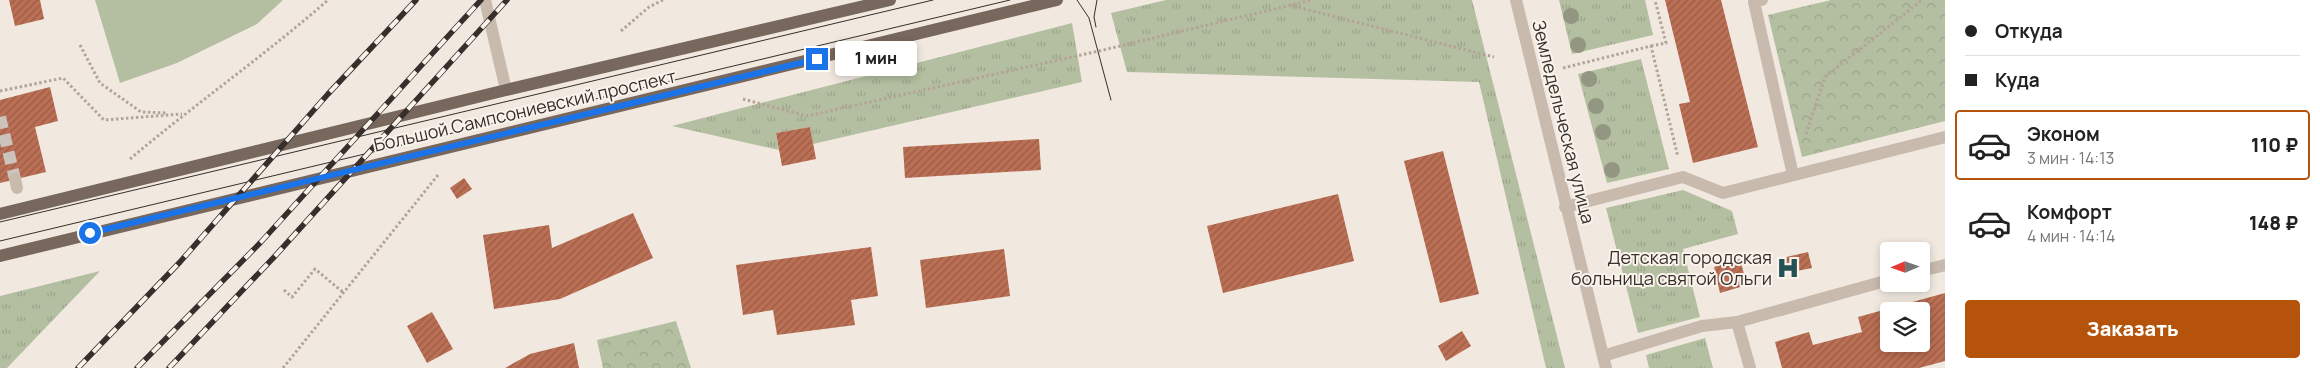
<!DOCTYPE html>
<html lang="ru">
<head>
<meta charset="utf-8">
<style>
  body { margin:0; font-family:Manrope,sans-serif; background:#f6f6f6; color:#222; height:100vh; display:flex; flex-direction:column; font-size:19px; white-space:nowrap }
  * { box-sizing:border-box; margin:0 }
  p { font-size:16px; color:#767676 }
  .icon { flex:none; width:28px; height:28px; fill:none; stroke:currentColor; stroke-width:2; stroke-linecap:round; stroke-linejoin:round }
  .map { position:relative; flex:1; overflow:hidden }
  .side { display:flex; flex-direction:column; background:#fff; width:375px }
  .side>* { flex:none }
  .hud { display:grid; align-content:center; height:110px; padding:0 20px; background:#fff }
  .needle { width:32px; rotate:268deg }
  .controls { position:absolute; left:1880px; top:242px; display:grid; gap:10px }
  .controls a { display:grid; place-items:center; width:50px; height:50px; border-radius:5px; background:#fff; box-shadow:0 2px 8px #0003; font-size:25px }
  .end { position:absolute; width:22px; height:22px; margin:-11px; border:6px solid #1a73e8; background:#fff; box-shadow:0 0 0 2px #fff }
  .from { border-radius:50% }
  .bubble { position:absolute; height:35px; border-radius:5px; background:#fff; box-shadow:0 2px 8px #0003; font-size:16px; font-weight:800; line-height:35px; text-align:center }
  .hud b { display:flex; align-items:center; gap:18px; height:48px; font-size:19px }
  .hud b+b { border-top:1px solid #e0e0e0 }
  .hud i { width:12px; height:12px; background:#222 }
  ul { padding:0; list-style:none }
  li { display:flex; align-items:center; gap:15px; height:70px; margin:0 10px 8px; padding:0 10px; border:2px solid transparent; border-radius:5px }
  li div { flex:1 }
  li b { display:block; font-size:19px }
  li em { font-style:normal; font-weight:800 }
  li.current { border-color:#b45309 }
  li>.icon { width:45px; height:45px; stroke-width:1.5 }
  .button { display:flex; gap:10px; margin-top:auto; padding:10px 20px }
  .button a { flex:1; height:58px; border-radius:5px; background:#b45309; color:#fff; font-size:20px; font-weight:800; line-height:58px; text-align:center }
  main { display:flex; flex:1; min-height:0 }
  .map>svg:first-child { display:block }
  .grass { fill:url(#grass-tufts) }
  .forest { fill:url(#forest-crowns) }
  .pitch { fill:#b4bfa1 }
  .building { fill:url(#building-hatch); fill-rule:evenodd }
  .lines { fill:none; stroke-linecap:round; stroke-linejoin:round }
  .minor-tunnel { stroke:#ccc4bc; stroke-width:12; stroke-dasharray:12 6; stroke-linecap:butt }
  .path { stroke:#b4a497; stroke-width:3; stroke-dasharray:2.5 2.5; stroke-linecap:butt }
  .minor { stroke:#c8baad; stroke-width:12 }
  .major { stroke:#77675d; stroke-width:12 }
  .tram { stroke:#372f2b; stroke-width:1 }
  .rail-casing { stroke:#372f2b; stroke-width:5.5 }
  .rail { stroke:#f9f3ec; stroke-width:4; stroke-dasharray:11; stroke-linecap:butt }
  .tree { fill:#939680 }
  .route { stroke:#1a73e8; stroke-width:6 }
  .labels { text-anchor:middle; stroke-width:4; stroke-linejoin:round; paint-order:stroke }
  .street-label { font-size:18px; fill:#372f2b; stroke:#f9f3ec }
  .poi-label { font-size:18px; fill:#372f2b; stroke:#f9f3ec; text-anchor:end }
</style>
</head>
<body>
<main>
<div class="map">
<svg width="1945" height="368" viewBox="0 0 1945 368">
  <defs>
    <pattern id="grass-tufts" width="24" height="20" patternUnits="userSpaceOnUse" patternTransform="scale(1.25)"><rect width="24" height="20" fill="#b4bfa1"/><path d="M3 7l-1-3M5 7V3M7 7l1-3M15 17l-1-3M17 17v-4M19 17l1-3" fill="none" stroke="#9ba48b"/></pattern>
    <pattern id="forest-crowns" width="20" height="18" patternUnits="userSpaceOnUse" patternTransform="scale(1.25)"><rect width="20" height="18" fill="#b4bfa1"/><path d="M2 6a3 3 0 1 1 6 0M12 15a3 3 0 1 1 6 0" fill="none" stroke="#9ba48b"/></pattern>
    <pattern id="building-hatch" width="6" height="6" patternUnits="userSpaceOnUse" patternTransform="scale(1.25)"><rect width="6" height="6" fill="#bb6f54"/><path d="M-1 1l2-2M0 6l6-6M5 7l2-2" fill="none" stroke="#995c46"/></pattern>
  </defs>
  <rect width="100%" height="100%" fill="#f1e9e0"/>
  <path class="grass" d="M1166 0H1472L1565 368H1546L1479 82 1127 72 1111 13Z
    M1559 0H1645L1653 35 1572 54Z
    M1072 23 1082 82 813 144 810 127 776 133 779 150 672 126Z
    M1641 59 1669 169 1607 183 1578 74Z
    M1683 190 1732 211 1738 234 1683 249 1700 317 1638 333 1606 208Z
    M100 271 7 368H0V296Z
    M1705 338 1713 368H1649L1646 355Z"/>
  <path class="forest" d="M1831 0H1945V121L1802 157 1768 15Z
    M676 321 691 368H603L597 340Z"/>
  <path class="pitch" d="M95 0H283L257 24 177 63 120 83Z"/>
  <path class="building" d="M9 0H40L44 19 15 26Z
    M1665 0H1721L1758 147 1693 163 1679 104 1690 102Z
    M50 87 58 121 35 127 46 172 0 183V100Z
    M810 127 816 159 782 166 776 133Z
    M1039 139 1041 170 905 178 903 147Z
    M1443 151 1479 294 1440 303 1404 161Z
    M464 178 472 189 457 199 450 188Z
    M1338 194 1354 261 1223 293 1207 226Z
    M633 213 653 258 560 299 494 309 483 235 549 225 552 248Z
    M871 247 878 296 851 300 855 325 777 335 773 310 743 315 736 265Z
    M1004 249 1010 296 926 308 920 260Z
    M1808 252 1812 268 1786 273 1782 258Z
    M1740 259 1747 285 1720 293 1714 267Z
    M1945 293V361L1919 368H1782L1775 342 1809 332 1813 345 1862 332 1858 317ZM1889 311H1921V344H1889Z
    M432 312 453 349 427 363 407 326Z
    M1462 331 1471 346 1446 361 1438 346Z
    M574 343 579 368H505L530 354Z"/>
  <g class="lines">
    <path class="minor-tunnel" d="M0 117 15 179"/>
    <path class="path" d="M1289 5 1494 57
      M621 31 649 7 663 0
      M80 45 100 83 141 112 167 113
      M1651 46 1666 43 1655 0
      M1563 68 1651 46 1678 157
      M0 91 63 78 104 120 182 114
      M743 99 807 116 1099 51 1312 0
      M1806 134 1825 77 1922 0
      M130 159C195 104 264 56 328 0
      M284 290 292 297 315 269 344 293
      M283 368 438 175"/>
    <path class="minor" d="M485 0 506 90
      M1516 0 1606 368
      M1762 0 1754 2 1793 175
      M15 179 17 188
      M1565 207 1683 177 1723 193 1945 137
      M1921 271 1945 265
      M1603 356 1702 326 1737 322
      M1750 368 1737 322 1889 280"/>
    <path class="major" d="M0 214 506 90 890 0
      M0 256 1057 0"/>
    <path class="tram" d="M1077 0 1089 18 1111 100
      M1096 27 1094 17 1097 0
      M0 222 933 0
      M0 241 1010 0"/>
    <defs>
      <path id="rail" d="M78 368 180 262 328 94 416 0
        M137 368 261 242 481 0
        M169 368 276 255 507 0"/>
    </defs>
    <use href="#rail" class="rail-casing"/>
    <use href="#rail" class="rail"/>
  </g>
  <g class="tree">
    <circle cx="1571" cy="16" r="8"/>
    <circle cx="1578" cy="45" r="8"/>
    <circle cx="1589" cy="79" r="8"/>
    <circle cx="1596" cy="106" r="8"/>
    <circle cx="1603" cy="132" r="8"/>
    <circle cx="1612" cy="170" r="8"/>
  </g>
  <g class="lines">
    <path class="route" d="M90 233 817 59"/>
  </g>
  <defs>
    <symbol id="hospital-bare" viewBox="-9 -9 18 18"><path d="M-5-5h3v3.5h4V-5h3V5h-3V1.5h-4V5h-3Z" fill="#245155" stroke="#f9f3ec" stroke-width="2.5" paint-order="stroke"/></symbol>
  </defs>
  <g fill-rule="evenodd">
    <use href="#hospital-bare" x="1772" y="252" width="32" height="32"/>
  </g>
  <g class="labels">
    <g class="street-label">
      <text transform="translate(525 111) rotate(-13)" y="6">Большой Сампсониевский проспект</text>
      <text transform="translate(1563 122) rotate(76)" y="6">Земледельческая улица</text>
    </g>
    <g class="poi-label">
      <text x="1772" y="264">Детская городская<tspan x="1772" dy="21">больница святой Ольги</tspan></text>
    </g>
  </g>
</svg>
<div class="controls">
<a><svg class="needle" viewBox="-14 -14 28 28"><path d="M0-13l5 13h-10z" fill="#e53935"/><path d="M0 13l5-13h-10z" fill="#767676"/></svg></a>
<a><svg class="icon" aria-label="layers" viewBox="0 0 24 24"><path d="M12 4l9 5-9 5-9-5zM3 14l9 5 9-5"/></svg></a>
</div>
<i class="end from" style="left:90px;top:233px"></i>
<i class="end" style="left:817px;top:59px"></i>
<div class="bubble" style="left:835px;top:41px;width:82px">1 мин</div>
</div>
<section class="side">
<div class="hud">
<b><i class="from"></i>Откуда</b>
<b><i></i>Куда</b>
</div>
<ul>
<li class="current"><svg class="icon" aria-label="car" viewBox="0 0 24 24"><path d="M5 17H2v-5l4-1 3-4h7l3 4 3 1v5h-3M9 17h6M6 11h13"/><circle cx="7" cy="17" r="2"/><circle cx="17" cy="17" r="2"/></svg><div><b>Эконом</b><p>3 мин · 14:13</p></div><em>110 ₽</em></li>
<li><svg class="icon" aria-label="car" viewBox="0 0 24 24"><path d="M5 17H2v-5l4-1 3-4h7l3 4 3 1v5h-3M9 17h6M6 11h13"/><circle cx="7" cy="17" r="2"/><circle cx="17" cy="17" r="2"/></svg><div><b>Комфорт</b><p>4 мин · 14:14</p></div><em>148 ₽</em></li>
</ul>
<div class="button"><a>Заказать</a></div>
</section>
</main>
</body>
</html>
